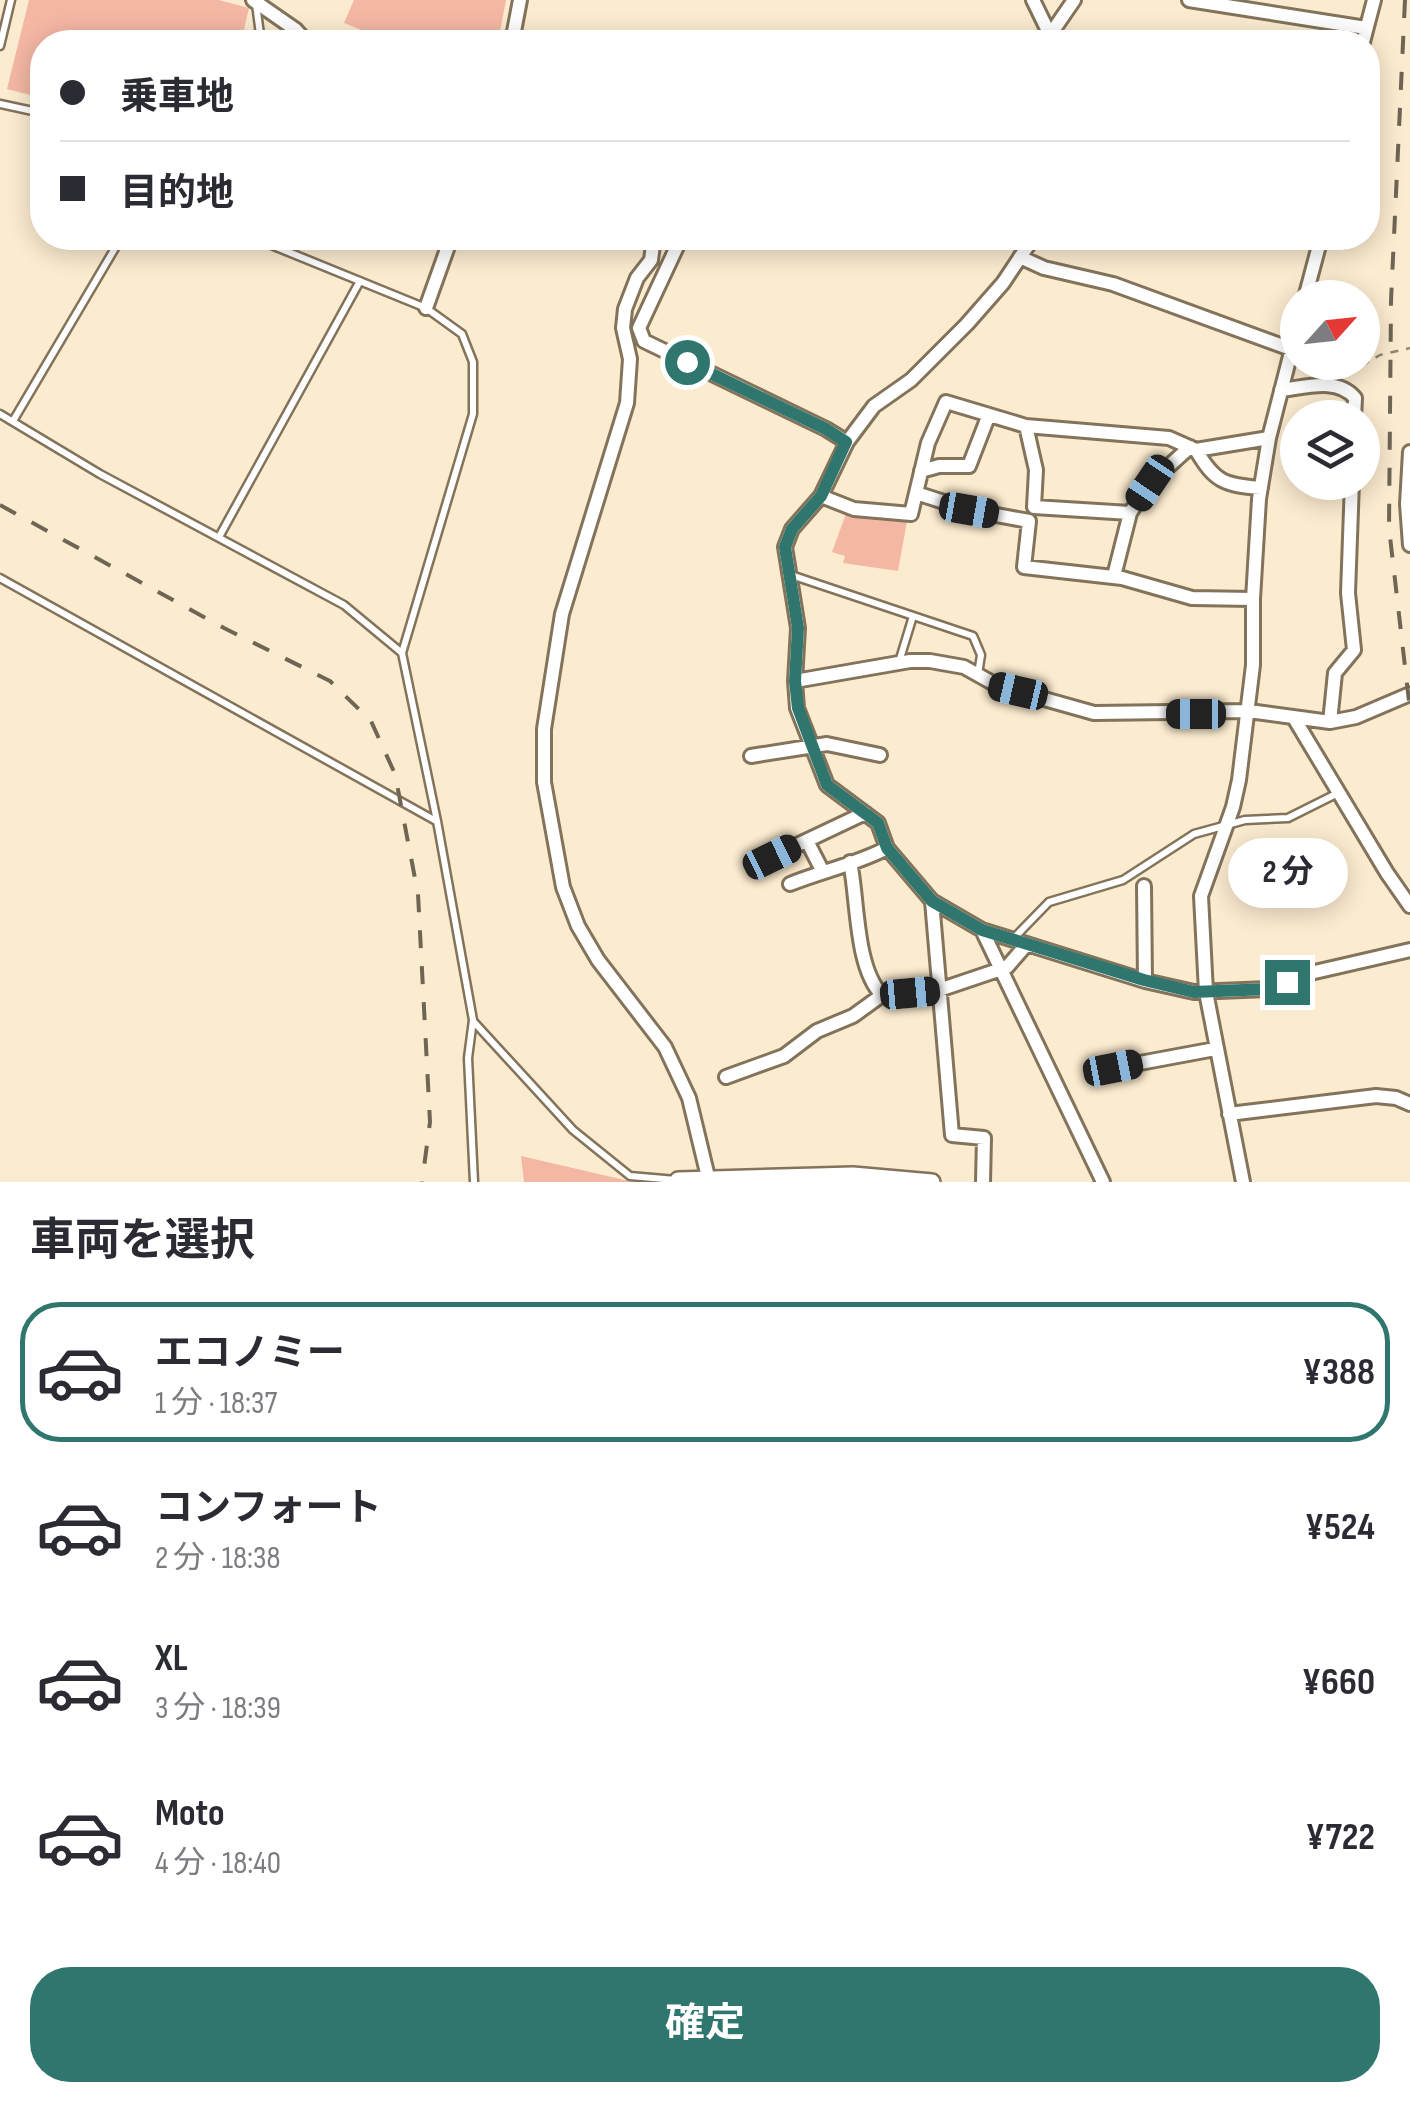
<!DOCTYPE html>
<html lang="ja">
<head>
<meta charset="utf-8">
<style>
  body { margin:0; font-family:"Sofia Sans Condensed","Noto Sans JP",sans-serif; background:#f7f7f7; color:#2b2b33; height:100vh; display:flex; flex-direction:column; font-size:38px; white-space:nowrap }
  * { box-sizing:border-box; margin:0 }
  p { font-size:32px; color:#7c7c81 }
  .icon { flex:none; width:55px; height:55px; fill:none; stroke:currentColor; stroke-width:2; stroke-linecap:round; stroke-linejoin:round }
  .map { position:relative; height:1182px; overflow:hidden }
  .sheet { display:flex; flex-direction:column; background:#fff; flex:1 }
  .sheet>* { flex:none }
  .top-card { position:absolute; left:30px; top:30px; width:1350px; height:220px; border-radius:40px; box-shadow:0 5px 25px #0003; display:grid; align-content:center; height:220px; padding:0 30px; background:#fff }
  .needle { width:65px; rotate:63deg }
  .tools { position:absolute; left:1280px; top:280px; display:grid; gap:20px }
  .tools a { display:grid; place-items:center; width:100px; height:100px; border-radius:50%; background:#fff; box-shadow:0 5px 25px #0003; font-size:50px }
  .end { position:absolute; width:45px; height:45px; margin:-22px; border:12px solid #2f766e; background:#fff; box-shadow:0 0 0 5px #fff }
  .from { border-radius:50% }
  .bubble { position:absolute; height:70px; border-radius:35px; background:#fff; box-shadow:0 5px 25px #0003; font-size:32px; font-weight:700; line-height:70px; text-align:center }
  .car { position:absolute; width:30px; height:60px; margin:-30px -15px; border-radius:12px; box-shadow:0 0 8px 2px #0007; background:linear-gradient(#222 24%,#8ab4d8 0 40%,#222 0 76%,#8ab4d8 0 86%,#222 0) }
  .top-card b { display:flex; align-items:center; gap:35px; height:95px; font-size:38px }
  .top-card b+b { border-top:2px solid #e1e1e2 }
  .top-card i { width:25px; height:25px; background:#2b2b33 }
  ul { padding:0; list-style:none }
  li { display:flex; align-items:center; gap:30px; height:140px; margin:0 20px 15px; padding:0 10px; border:5px solid transparent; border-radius:40px }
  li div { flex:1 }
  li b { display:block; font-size:38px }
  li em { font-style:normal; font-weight:700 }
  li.selected { border-color:#2f766e }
  li>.icon { width:90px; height:90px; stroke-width:1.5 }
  h2 { padding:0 30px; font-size:45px; line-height:120px }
  .primary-button { display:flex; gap:20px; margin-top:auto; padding:20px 30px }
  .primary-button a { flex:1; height:115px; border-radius:40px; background:#2f766e; color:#fff; font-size:40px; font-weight:700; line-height:115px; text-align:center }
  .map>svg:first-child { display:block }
  .green { fill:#f4b7a4 }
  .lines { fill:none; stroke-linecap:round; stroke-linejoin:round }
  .service-casing { stroke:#82735a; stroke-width:11 }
  .minor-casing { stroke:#82735a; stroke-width:18 }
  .tertiary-casing { stroke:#82735a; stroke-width:20 }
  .path { stroke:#918673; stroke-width:2.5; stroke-dasharray:8 8; stroke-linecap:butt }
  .service { stroke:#fff; stroke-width:6 }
  .minor { stroke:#fff; stroke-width:12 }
  .tertiary { stroke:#fff; stroke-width:15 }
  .rail { stroke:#6e6555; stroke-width:4; stroke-dasharray:18 18; stroke-linecap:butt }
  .route { stroke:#2f766e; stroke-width:12 }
</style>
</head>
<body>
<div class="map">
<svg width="1410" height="1182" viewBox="0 0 1410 1182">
  <rect width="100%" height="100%" fill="#fbebcf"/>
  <path class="green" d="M29 0H219L249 8 241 42H42V98L7 89Z
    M354 0H506L498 42H391L344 23Z
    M847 511 903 517 907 521 898 571 843 563 845 556 832 552Z
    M521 1156 633 1182H524Z"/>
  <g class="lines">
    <defs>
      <path id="service" d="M256 4 261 42
        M0 46 11 0
        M0 104 42 113
        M254 238 426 308 462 334 473 362V414L402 653 437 821 473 1020 468 1058 474 1182
        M0 414 100 474 344 605 402 653
        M13 421 121 238
        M219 537 360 281
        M791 575 973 636 981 655 978 674
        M0 578 436 821
        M899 662 913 616
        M1013 939 1049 902 1123 880 1194 834 1245 820 1288 818 1338 793
        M473 1021 573 1130 630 1176 676 1180"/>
      <path id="minor" d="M253 0 296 30 307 42
        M1033 0 1050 35
        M1189 0 1366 28
        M512 42 520 0
        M1049 42 1050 35 1074 0
        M1363 42 1374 0
        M654 238 651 260 637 278 625 309 623 328 630 359 627 403 562 614 544 729V782L563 887 578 926 598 960 665 1047 689 1098 708 1177
        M681 238 639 328 644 341 826 429 847 442
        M1033 238 1003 283 967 324 911 380 874 406 847 442 821 496 792 529 785 547 798 628 795 681 797 708 827 785 878 823 887 848 932 901 982 930 1145 981 1194 992 1268 989 1306 974 1410 950
        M1020 257 1044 268 1113 284 1291 349
        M1305 298 1321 238
        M426 308 451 238
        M1281 390C1306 387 1338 377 1355 398L1354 418
        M1026 426 1036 470 1034 507 1130 513
        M1196 450C1215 482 1224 485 1261 488
        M1410 452 1407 504 1410 545
        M921 471 939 466H969L988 417
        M916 493 969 510 1029 521 1024 567 1122 578 1192 598 1253 599
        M821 496 854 509 911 514 928 443 946 402 1026 426 1169 438 1196 450 1269 438
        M1114 576 1130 513 1150 483 1190 447
        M795 681 910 661H930L964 667 998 686 1094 713 1249 711 1330 722 1356 717 1410 694
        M1294 718 1387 873 1410 906
        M1330 722 1335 673 1354 650 1348 593 1352 482
        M751 756 827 744 880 755
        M807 841 822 870
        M772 857 865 813
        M850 862C858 899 855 968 882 995
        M790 884C822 871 857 864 887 848
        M1144 886 1145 981
        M932 901 952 1135 984 1138 983 1182
        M982 930 1103 1182
        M1113 1068 1215 1049
        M726 1077 784 1056 817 1031 853 1016 882 995 939 990 1007 967 1027 944
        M1229 1114 1376 1096 1396 1098 1410 1104
        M1243 1182 1206 992 1201 896 1233 807 1239 780 1253 665V599L1259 499 1269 438 1298 325"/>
      <path id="tertiary" d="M678 1180 853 1175 932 1182"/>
    </defs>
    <use href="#service" class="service-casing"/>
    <use href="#minor" class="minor-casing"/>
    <use href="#tertiary" class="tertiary-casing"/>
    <path class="path" d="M1348 374 1380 355 1410 348"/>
    <use href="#service" class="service"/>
    <use href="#minor" class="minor"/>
    <use href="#tertiary" class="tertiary"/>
    <path class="rail" d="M1405 0 1391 301 1389 528 1410 710
      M0 505 224 628 330 681 371 721 395 774 418 894 430 1122 422 1182"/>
  </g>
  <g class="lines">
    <path class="route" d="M687 362 826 429 846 442 821 496 792 529 785 547 798 628 795 681 798 708 827 785 878 823 887 848 932 901 982 930 1144 980 1194 992 1268 989 1287 982"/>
  </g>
</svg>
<div class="tools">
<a><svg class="needle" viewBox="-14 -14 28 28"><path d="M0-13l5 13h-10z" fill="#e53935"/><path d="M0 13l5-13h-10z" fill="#7c7c81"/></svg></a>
<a><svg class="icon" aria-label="layers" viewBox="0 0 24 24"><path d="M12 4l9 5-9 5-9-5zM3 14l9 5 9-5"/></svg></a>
</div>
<i class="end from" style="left:687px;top:362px"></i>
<i class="end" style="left:1287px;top:982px"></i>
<div class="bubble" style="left:1228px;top:838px;width:120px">2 分</div>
<i class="car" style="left:1150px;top:483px;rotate:214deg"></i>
<i class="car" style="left:969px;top:510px;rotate:100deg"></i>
<i class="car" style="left:1018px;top:691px;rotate:283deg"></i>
<i class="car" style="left:1196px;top:714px;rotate:270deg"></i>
<i class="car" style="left:772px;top:857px;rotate:64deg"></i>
<i class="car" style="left:910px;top:993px;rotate:85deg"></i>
<i class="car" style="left:1113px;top:1068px;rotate:79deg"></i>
<div class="top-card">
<b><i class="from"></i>乗車地</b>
<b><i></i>目的地</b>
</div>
</div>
<section class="sheet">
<h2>車両を選択</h2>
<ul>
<li class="selected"><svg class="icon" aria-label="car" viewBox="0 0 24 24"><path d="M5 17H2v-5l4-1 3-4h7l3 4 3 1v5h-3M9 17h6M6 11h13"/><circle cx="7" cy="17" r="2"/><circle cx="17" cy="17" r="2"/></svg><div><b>エコノミー</b><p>1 分 · 18:37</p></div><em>¥388</em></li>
<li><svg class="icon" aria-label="car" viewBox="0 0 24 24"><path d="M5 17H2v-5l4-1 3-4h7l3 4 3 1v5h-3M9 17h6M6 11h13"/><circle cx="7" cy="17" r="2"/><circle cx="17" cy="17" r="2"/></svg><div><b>コンフォート</b><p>2 分 · 18:38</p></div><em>¥524</em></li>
<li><svg class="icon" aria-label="car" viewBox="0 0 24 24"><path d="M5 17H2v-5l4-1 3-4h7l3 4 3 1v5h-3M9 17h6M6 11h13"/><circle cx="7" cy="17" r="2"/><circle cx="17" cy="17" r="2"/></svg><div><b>XL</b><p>3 分 · 18:39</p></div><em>¥660</em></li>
<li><svg class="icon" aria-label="car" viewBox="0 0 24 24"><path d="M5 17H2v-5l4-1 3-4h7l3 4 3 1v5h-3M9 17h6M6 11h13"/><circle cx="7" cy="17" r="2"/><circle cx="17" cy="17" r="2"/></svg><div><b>Moto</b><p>4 分 · 18:40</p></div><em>¥722</em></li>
</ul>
<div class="primary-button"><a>確定</a></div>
</section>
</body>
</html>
